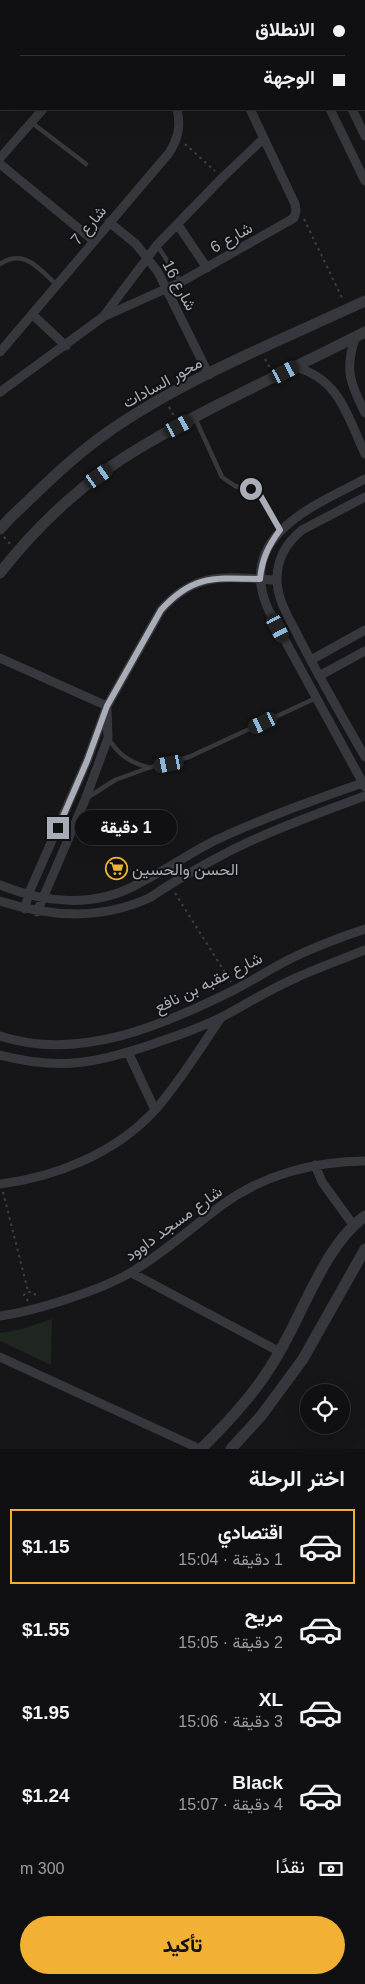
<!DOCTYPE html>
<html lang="ar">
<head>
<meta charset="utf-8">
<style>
  body { margin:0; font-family:Arial,Vazirmatn,sans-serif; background:#1e1e20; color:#f1f3f6; direction:rtl; height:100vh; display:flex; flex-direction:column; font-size:19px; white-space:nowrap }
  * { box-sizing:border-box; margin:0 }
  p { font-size:16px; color:#9c9d9f }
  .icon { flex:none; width:28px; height:28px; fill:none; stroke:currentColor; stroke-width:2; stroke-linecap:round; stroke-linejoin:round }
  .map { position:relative; height:1449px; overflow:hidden; direction:ltr }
  .sheet { display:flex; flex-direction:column; background:#101012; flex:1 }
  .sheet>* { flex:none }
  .top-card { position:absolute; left:0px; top:0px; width:365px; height:110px; box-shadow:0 5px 20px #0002,0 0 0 1px #303032; direction:rtl; display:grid; align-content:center; height:110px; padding:0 20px; background:#101012 }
  .buttons { position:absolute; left:300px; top:1384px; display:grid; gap:10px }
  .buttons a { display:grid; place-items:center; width:50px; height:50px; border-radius:50%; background:#101012; box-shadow:0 5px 20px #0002,0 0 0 1px #303032; font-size:25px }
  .end { position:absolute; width:22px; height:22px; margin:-11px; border:6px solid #a8adb8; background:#111; box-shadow:0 0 0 2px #111 }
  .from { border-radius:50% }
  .bubble { position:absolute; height:35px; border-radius:18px; background:#101012; box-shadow:0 5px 20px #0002,0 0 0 1px #303032; font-size:16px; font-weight:800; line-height:35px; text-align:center; direction:rtl }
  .car { position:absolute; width:15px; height:30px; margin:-15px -8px; border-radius:6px; box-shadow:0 0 4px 1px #0007; background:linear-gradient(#222 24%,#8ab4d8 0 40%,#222 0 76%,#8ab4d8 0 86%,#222 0) }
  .top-card b { display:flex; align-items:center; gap:18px; height:48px; font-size:19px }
  .top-card b+b { border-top:1px solid #303032 }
  .top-card i { width:12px; height:12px; background:#f1f3f6 }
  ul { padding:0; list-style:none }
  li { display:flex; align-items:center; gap:15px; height:75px; margin:0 10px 8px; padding:0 10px; border:2px solid transparent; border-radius:0px }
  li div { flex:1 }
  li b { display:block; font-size:19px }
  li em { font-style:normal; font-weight:800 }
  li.selected { border-color:#f2b134 }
  li>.icon { width:45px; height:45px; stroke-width:1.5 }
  h2 { padding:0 20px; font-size:22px; line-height:60px }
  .pay { display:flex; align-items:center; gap:12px; height:55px; padding:0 20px; font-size:19px }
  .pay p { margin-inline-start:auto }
  .action { display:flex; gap:10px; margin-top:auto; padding:10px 20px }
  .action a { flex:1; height:58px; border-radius:30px; background:#f2b134; color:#111; font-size:20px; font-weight:800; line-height:58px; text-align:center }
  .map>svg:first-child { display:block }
  .green { fill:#1e261f }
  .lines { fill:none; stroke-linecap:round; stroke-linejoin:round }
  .path { stroke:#3d3f44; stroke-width:2; stroke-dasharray:2.5 4; stroke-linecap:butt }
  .service { stroke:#37383d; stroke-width:4.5 }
  .minor { stroke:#37383d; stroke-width:9 }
  .tertiary { stroke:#37383d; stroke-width:11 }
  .route { stroke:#a8adb8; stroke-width:6 }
  .labels { text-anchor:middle; stroke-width:4; stroke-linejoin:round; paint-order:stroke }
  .street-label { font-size:16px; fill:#a8adb8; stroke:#111113 }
  .poi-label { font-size:16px; fill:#a8adb8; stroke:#111113; text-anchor:start }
</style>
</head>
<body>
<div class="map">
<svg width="365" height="1449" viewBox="0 0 365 1449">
  <rect width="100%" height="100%" fill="#161618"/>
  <path class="green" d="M52 1319 51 1365 0 1341V1333L22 1329Z"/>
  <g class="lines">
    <path class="path" d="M185 144 215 171
      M304 219 343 300
      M265 359 270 368
      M169 407 174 416
      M4 537 11 545
      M175 893 231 982
      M3 1192 28 1291
      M28 1301 24 1295 26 1292H33L37 1297"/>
    <path class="service" d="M34 1V0
      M31 122 86 164
      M157 245 181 282
      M0 264C25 248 39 269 57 285
      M195 418 222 477 235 486 256 491 280 530
      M108 738C118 754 129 762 147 767
      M87 798 115 780 148 768 189 757 316 698"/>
    <path class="minor" d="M268 0 269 1
      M136 1 137 0
      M234 1 235 0
      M295 1 296 0
      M0 77 1 78
      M330 109 365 181
      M352 109 365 136
      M0 158 43 109
      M0 164 94 241
      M109 222 136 244 158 272 209 375
      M178 225 207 268
      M32 314 66 346
      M103 317 157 245 223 177 263 139
      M356 336C344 369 350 383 365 413
      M0 352 169 153C178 139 181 126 177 109
      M295 367C340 379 347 416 365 454
      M0 392 103 317 181 282 294 218 296 211 295 204 250 109
      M365 497 302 530C286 543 277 559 277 579 277 600 289 618 298 636 319 677 342 717 365 757
      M0 658 107 706
      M311 660 365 630
      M319 676 365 651
      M365 787 269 611C234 537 313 506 365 479
      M0 885C44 903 93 908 136 885 164 871 188 854 216 840 265 817 315 800 365 782
      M0 901C49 917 101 920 149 898 156 894 164 888 171 884 193 871 215 858 238 847 279 827 322 812 365 796
      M25 909 28 895 87 761 107 706 161 610C197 569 228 578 277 580
      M37 912 85 800 108 738 107 709
      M0 1036C79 1062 164 1025 234 990 254 980 273 967 294 957 317 946 341 937 365 929
      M128 1052 155 1110
      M0 1055C61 1071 98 1063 156 1043 179 1035 203 1027 224 1016 248 1003 272 988 298 977 320 967 343 959 365 950
      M315 1165 322 1182 354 1226
      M0 1184C56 1177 116 1153 155 1110 179 1083 200 1048 221 1018
      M132 1273 280 1352
      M0 1316C35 1311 103 1290 133 1271 165 1252 192 1227 222 1205 263 1175 315 1161 365 1161
      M0 1357 200 1449"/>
    <path class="tertiary" d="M0 529 10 518C42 488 72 457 108 432 183 379 281 340 365 301
      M0 573C38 524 88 478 141 447 213 404 291 370 365 332
      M201 1449C231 1419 259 1389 280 1351 304 1310 326 1244 365 1216
      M231 1449 261 1416 303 1359 365 1249"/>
  </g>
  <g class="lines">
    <path class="route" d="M58 828 87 761 107 706 161 610C193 574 216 578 260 579 262 559 268 546 280 530L260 495 251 489"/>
  </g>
  <defs>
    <symbol id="supermarket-ring" viewBox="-11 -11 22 22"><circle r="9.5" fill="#111113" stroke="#f2b134" stroke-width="1.5"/><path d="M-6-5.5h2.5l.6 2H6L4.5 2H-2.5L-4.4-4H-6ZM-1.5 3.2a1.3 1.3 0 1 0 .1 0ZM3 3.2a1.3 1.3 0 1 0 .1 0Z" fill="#f2b134"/></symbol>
  </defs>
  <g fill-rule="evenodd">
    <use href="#supermarket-ring" x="104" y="856" width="25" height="25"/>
  </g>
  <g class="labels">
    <g class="street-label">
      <text transform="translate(88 225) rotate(-50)" y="6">شارع 7</text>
      <text transform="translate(231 237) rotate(-29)" y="6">شارع 6</text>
      <text transform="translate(180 285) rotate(62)" y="6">شارع 16</text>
      <text transform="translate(162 382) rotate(-29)" y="6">محور السادات</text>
      <text transform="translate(208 982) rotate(-26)" y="6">شارع عقبه بن نافع</text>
      <text transform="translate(173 1223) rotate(-36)" y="6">شارع مسجد داوود</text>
    </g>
    <g class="poi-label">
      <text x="132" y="875">الحسن والحسين</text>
    </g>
  </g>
</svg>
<div class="buttons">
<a><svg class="icon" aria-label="locate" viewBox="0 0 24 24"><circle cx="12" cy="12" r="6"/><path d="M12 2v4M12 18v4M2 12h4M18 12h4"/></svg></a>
</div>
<i class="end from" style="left:251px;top:489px"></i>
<i class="end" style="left:58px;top:828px"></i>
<div class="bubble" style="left:75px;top:810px;width:102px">1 دقيقة</div>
<i class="car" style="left:285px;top:372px;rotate:63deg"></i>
<i class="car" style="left:179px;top:426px;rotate:62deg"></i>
<i class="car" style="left:99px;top:476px;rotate:55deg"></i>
<i class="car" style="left:278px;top:628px;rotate:152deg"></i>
<i class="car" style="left:263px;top:723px;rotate:244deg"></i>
<i class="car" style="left:169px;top:764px;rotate:259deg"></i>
<div class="top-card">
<b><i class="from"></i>الانطلاق</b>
<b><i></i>الوجهة</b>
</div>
</div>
<section class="sheet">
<h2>اختر الرحلة</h2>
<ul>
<li class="selected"><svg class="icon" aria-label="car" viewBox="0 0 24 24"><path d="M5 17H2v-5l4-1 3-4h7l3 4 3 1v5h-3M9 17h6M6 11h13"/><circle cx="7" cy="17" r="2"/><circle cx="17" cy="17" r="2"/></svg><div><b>اقتصادي</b><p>1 دقيقة · 15:04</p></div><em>$1.15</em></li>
<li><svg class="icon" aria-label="car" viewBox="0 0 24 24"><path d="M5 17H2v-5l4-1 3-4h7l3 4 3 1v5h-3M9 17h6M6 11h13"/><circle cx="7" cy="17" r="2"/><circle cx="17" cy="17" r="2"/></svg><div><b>مريح</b><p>2 دقيقة · 15:05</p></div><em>$1.55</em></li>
<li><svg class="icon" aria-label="car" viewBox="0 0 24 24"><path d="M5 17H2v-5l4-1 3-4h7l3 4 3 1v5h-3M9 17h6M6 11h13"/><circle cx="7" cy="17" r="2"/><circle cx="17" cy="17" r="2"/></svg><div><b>XL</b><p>3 دقيقة · 15:06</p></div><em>$1.95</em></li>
<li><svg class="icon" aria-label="car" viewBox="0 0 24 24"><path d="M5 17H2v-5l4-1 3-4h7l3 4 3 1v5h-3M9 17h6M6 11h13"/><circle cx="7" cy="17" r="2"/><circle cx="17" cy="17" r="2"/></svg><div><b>Black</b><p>4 دقيقة · 15:07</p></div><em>$1.24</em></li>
</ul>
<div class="pay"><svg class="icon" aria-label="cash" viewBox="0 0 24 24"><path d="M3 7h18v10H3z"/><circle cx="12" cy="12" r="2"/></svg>نقدًا<p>300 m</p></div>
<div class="action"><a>تأكيد</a></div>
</section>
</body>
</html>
